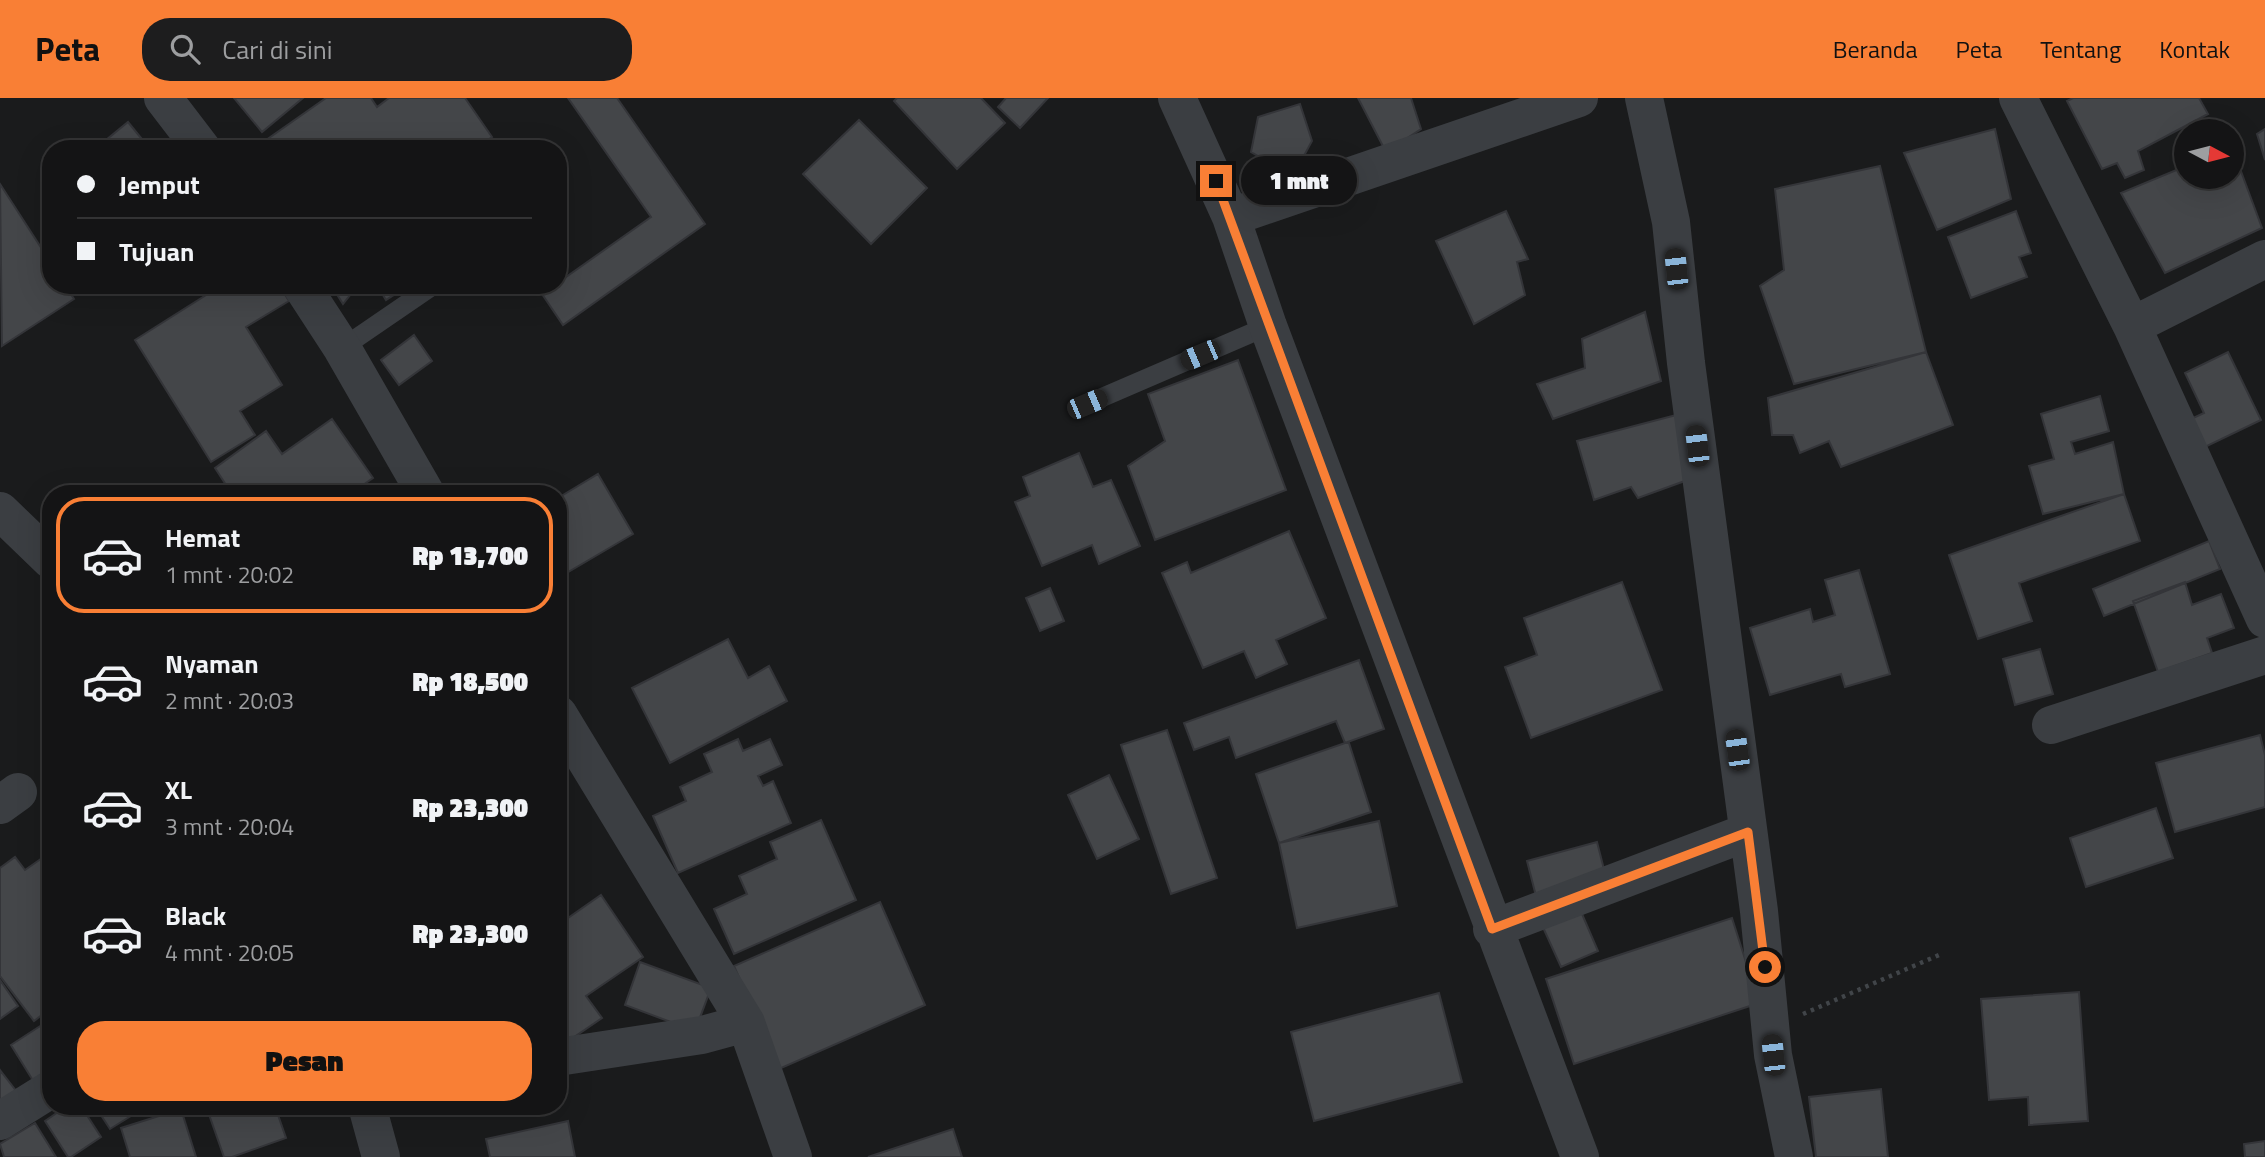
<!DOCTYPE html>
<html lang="id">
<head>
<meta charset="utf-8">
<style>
  body { margin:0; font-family:"Titillium Web",sans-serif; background:#1d1d1e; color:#f1f3f6; height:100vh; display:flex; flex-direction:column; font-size:26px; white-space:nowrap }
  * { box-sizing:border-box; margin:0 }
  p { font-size:23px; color:#9d9ea0 }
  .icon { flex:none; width:38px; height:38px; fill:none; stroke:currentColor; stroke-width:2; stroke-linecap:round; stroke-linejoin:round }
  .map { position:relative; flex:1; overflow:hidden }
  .details { position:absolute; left:42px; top:387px; width:525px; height:630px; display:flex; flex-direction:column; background:#141415; border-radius:28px; box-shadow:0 7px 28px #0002,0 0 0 2px #333334 }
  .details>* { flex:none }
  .banner { position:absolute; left:42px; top:42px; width:525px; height:154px; border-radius:28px; box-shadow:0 7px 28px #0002,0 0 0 2px #333334; display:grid; align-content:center; height:154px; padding:0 35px; background:#141415 }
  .needle { width:46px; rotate:97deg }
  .tools { position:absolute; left:2174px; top:21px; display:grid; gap:14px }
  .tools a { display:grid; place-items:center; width:70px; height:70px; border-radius:50%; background:#141415; box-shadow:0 7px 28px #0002,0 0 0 2px #333334; font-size:35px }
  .end { position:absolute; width:32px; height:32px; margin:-16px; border:9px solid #f97f35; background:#111; box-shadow:0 0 0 4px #111 }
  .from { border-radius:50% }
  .bubble { position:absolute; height:49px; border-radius:24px; background:#141415; box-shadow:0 7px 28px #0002,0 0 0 2px #333334; font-size:23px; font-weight:800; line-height:49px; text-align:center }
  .car { position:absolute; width:21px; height:42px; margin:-21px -10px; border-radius:9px; box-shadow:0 0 5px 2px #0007; background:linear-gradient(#222 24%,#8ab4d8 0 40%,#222 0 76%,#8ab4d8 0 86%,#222 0) }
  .banner b { display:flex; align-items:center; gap:24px; height:66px; font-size:26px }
  .banner b+b { border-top:2px solid #333334 }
  .banner i { width:18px; height:18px; background:#f1f3f6 }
  ul { padding:12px 0 0; list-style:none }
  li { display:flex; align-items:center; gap:21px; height:116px; margin:0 14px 10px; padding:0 21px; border:4px solid transparent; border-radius:28px }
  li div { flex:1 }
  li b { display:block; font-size:26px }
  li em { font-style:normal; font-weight:800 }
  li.selected { border-color:#f97f35 }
  li>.icon { width:63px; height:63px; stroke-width:1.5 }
  .action { display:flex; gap:14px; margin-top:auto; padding:14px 35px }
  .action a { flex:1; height:80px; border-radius:28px; background:#f97f35; color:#111; font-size:28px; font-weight:800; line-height:80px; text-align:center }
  header { display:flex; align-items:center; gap:42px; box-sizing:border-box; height:98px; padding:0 35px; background:#f97f35; color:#111 }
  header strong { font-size:33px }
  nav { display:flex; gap:38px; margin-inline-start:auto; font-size:24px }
  .search { width:490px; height:63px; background:#1d1d1e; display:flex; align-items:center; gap:18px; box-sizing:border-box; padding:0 24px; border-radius:28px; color:#9d9ea0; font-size:26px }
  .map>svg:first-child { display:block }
  .building { fill:#444649; stroke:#343539; stroke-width:2 }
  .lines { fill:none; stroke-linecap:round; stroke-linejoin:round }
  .path { stroke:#414549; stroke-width:4.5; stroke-dasharray:3.5 5; stroke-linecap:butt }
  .lane { stroke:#3b3e42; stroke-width:19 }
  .street { stroke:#3b3e42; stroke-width:38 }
  .route { stroke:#f97f35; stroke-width:9 }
</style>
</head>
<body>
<header>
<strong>Peta</strong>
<div class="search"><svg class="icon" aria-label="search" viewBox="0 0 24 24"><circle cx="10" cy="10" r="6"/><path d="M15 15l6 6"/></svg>Cari di sini</div>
<nav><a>Beranda</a><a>Peta</a><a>Tentang</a><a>Kontak</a></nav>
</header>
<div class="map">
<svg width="2265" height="1059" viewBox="0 0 2265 1059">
  <rect width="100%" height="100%" fill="#1a1b1c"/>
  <path class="building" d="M234 0H303L262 34Z
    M326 0H371L377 9 389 0H465L492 39 475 51H262L259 47Z
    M568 0H617L705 126 563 227 542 196 651 119Z
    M897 0H981L1005 25 957 71 894 3Z
    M1006 0H1048L1020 30 998 9Z
    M1358 0H1411L1421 31 1386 54Z
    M2073 0H2199L2208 16 2138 53 2144 72 2125 80 2117 65 2102 71 2067 3Z
    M1300 6 1312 43 1293 78 1251 54 1258 19Z
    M859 22 927 90 871 146 803 76Z
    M128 24 150 51H95Z
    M1995 31 2011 101 1937 132 1904 55Z
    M2265 31V62L2257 36Z
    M2232 49 2262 130 2165 175 2121 95 2186 68V79H2231Z
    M1880 68 1926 254 1794 286 1760 188 1784 172 1775 91Z
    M0 86 51 165V187H65L74 201 2 248Z
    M1506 113 1528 161 1517 164 1525 197 1474 226 1436 143Z
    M2016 113 2031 155 2019 159 2027 179 1971 200 1948 139Z
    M222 187H279L289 203 246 229 282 287 240 313 255 337 211 364 135 242Z
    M331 187H358L343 206Z
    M377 187H409L386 202Z
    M1645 214 1661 283 1553 321 1537 286 1585 270 1582 241Z
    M414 237 432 263 399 287 381 262Z
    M1926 254 1953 327 1841 369 1829 343 1800 355 1793 337H1772L1768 300Z
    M2228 254 2261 322 2205 349 2191 321 2204 315 2185 275Z
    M1238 262 1286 392 1155 442 1128 368 1165 343 1148 296Z
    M2100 298 2109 333 2071 344 2075 356 2113 344 2124 396 2043 416 2029 368 2054 361 2041 316Z
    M1680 316 1693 380 1638 400 1631 389 1594 402 1577 343Z
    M332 321 373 380 350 396H232L215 370 266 333 282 356Z
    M1079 355 1093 389 1111 382 1140 448 1099 466 1092 447 1042 468 1015 404 1030 398 1023 379Z
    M598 376 633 436 558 480V400Z
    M2124 396 2140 443 2019 485 2032 523 1978 541 1949 457Z
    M1289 433 1326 520 1276 542 1287 566 1256 580 1244 553 1203 570 1162 475 1187 464 1191 475Z
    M2209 443 2220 471 2104 518 2093 491Z
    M1859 472 1890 576 1845 589 1841 576 1770 597 1750 530 1810 511 1813 524 1835 517 1825 482Z
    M1622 484 1662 592 1531 640 1505 569 1537 557 1524 520Z
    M2185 484 2192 507 2221 496 2234 530 2207 540 2212 555 2158 574 2133 503Z
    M1050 490 1064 523 1040 533 1026 500Z
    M728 541 748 580 769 568 787 603 670 665 632 590Z
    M2040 551 2053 596 2015 607 2003 561Z
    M1359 562 1384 631 1345 645 1336 623 1236 660 1229 639 1194 652 1184 625Z
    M1167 632 1217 780 1171 796 1121 647Z
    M2260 637 2265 657V709L2175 734 2156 665Z
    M738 641 743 653 770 641 782 667 758 678 763 688 773 683 791 725 678 775 653 718 686 703 680 689 712 674 704 656Z
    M1345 645H1349L1371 714 1279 745 1256 676Z
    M1109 677 1139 741 1097 761 1068 697Z
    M2156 710 2173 760 2086 789 2070 740Z
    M821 722 856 802 734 856 714 811 747 796 739 778 777 761 770 744Z
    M1379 723 1397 808 1297 830 1279 745Z
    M1597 744 1607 783 1537 802 1527 763Z
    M45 758 51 765V910L34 923 0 878V770L15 759 25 772Z
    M601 797 643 859 586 898 602 920 558 950V827Z
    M880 804 925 907 779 971 734 868Z
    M1579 809 1598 853 1561 869 1541 825Z
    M1732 820 1759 905 1574 966 1546 881Z
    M640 864 711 890 695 933 625 907Z
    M0 882 18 908 0 921Z
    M2079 894 2088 1023 2029 1027 2028 999 1989 1002 1981 901Z
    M1439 895 1462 984 1314 1023 1291 934Z
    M51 921V981L37 989 11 947Z
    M0 972 17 994 0 1007Z
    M1881 991 1888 1059H1816L1809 999Z
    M67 1008H81L101 1039 71 1059H68L45 1023Z
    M95 1008H147L110 1031Z
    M206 1008H292L277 1014 286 1040 232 1059H224Z
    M181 1011 196 1059H130L121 1030Z
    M568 1023 575 1059H490L486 1041Z
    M35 1025 56 1059H4L0 1046Z
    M953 1031 962 1059H868Z
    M2265 1043V1059H2245L2244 1046Z"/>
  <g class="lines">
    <path class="path" d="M1803 916 1939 857"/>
    <path class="lane" d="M342 250 434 187
      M1087 306 1268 228"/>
    <path class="street" d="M163 0 202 51
      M1177 0 1231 119 1268 228 1580 1059
      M1644 0 1671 124 1686 265 1759 813 1773 957 1794 1059
      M2018 0 2132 228 2265 521
      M1231 119 1579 0
      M301 187 342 250 426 396
      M2132 228 2265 161
      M0 413 51 462
      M558 616 746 925 793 1059
      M2051 627 2265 557
      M0 707 18 694
      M1492 831 1748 734
      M558 959 702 937 746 925
      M367 1008 381 1059
      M0 1023 51 991"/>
  </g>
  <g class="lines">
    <path class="route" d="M1216 83 1492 831 1748 734 1765 869"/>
  </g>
</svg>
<div class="tools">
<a><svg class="needle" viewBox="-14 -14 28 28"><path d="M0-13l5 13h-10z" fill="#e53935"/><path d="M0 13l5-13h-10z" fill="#9d9ea0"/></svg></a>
</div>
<i class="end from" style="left:1765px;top:869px"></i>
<i class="end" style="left:1216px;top:83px"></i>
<div class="bubble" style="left:1241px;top:58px;width:116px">1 mnt</div>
<i class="car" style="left:1676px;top:171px;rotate:354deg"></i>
<i class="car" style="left:1200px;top:257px;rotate:247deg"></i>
<i class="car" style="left:1087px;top:306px;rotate:67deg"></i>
<i class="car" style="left:1697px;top:348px;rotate:353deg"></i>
<i class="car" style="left:1737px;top:652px;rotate:352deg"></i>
<i class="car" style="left:1773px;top:957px;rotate:354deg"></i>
<div class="banner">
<b><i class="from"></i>Jemput</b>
<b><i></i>Tujuan</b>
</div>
<section class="details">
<ul>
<li class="selected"><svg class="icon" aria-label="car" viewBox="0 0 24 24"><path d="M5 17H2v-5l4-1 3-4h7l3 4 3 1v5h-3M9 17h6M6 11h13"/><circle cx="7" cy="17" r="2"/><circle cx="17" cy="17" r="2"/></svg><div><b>Hemat</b><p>1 mnt · 20:02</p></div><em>Rp 13,700</em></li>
<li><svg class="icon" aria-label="car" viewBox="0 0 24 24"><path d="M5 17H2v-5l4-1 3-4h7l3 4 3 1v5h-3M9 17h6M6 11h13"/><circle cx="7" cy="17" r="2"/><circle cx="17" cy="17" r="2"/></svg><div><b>Nyaman</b><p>2 mnt · 20:03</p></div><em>Rp 18,500</em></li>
<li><svg class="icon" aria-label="car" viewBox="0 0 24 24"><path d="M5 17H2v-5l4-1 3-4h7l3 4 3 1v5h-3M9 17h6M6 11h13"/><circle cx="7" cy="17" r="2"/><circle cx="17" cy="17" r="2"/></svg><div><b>XL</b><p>3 mnt · 20:04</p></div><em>Rp 23,300</em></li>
<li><svg class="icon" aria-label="car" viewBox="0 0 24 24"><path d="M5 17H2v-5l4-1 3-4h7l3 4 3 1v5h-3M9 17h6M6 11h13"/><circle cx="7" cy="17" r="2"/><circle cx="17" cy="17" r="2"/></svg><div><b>Black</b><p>4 mnt · 20:05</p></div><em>Rp 23,300</em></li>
</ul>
<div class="action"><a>Pesan</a></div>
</section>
</div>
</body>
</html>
